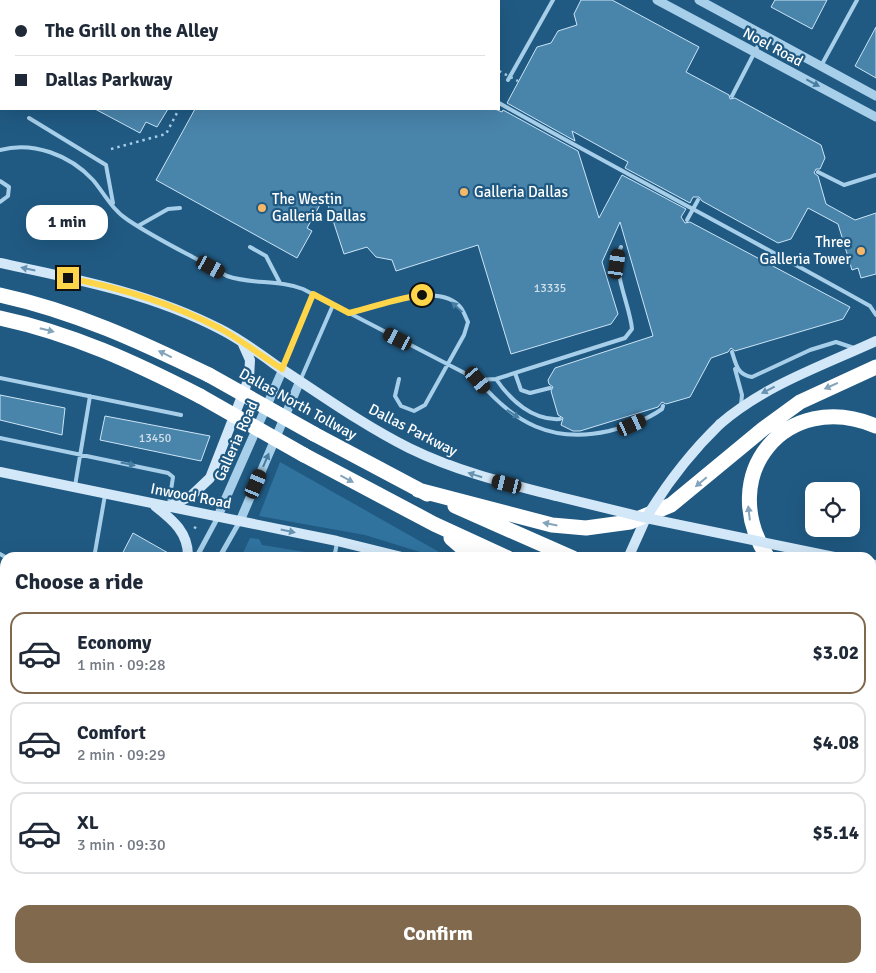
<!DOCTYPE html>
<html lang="en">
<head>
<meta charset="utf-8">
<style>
  body { margin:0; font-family:Signika,sans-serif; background:#f6f6f7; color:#1f2937; height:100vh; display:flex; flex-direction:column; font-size:19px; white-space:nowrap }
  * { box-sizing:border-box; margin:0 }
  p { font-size:16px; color:#747a83 }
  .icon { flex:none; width:28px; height:28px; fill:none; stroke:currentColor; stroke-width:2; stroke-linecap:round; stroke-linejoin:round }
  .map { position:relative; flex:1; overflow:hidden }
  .drawer { position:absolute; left:0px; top:552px; width:876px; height:421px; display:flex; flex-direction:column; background:#fff; border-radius:15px 15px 0 0; box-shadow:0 5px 20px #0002 }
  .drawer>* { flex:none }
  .guide { position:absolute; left:0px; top:0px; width:500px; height:110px; box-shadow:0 5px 20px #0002; display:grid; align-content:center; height:110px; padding:0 15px; background:#fff }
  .tools { position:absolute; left:805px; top:482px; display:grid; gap:10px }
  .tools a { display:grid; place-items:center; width:55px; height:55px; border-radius:10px; background:#fff; box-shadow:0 5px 20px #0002; font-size:25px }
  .end { position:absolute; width:22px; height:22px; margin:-11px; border:6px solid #ffd54a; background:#111; box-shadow:0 0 0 2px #111 }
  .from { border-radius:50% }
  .bubble { position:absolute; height:35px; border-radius:15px; background:#fff; box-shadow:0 5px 20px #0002; font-size:16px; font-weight:700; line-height:35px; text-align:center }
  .car { position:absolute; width:15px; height:30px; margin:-15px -8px; border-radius:6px; box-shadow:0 0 4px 1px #0007; background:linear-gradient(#222 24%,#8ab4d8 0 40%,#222 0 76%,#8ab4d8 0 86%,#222 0) }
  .guide b { display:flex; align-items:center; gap:18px; height:48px; font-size:19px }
  .guide b+b { border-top:1px solid #e0e1e3 }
  .guide i { width:12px; height:12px; background:#1f2937 }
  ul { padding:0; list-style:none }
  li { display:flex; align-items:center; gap:15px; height:82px; margin:0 10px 8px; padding:0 5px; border:2px solid #e0e1e3; border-radius:15px }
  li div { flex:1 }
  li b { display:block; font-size:19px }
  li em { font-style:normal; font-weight:700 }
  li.current { border-color:#80694d }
  li>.icon { width:45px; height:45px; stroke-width:1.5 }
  h2 { padding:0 15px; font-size:22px; line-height:60px }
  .primary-button { display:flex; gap:10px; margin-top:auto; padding:10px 15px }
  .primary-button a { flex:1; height:58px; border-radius:15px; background:#80694d; color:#fff; font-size:20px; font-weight:700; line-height:58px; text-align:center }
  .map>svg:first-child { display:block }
  .green { fill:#30739f }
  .building { fill:#4984ab; stroke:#cbe5f6 }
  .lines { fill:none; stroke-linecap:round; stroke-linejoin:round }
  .path { stroke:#a7cfe9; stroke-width:2.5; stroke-dasharray:2.5 4; stroke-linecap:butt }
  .service { stroke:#a7cfe9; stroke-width:4 }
  .minor { stroke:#a7cfe9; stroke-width:5 }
  .tertiary { stroke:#a7cfe9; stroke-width:9 }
  .secondary { stroke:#d2e7f7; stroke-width:10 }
  .motorway { stroke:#fff; stroke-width:15 }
  .path-bridge { stroke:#a7cfe9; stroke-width:2.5; stroke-dasharray:2.5 4; stroke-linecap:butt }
  .service-bridge { stroke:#a7cfe9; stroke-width:4 }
  .secondary-bridge { stroke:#d2e7f7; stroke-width:10 }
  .motorway-bridge { stroke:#fff; stroke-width:15 }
  .oneway { fill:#487da2 }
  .oneway2 { fill:#6792b1 }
  .oneway3 { fill:#84a4bb }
  .route { stroke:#ffd54a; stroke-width:6 }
  .poi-dot { fill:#f6b768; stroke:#205a83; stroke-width:2 }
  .labels { text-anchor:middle; stroke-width:4.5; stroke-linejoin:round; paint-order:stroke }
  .number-label { font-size:12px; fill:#d2e0ea }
  .street-label { font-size:15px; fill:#fff; stroke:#205a83 }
  .poi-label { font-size:15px; fill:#fff; stroke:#205a83; text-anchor:start }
</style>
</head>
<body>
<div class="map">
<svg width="876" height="973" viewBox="0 0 876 973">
  <rect width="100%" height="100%" fill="#205a83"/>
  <path class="green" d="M280 462 448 557H436L365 535 259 516Z
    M250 538 259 539 262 545 311 553 320 557H237L239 554 242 555Z
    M638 969H687L685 973H638Z"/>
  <path class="building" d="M581 0H612L699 47 686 72 729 95 730 99 735 98 821 145 825 158 820 169H816L814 173 818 176 826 204 855 220 876 213V274L861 278 858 268 852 270 838 224 808 208 791 239 778 243 702 201 699 197H693L690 203 625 168 628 162 572 131 575 141 507 103 537 47 551 43 558 31 577 25 574 14Z
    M775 0H827L812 29 771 7Z
    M876 27V78L855 66Z
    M95 109H168L157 127 146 122 140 133Z
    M195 109H495L502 112 503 110 578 151 599 218 622 175 686 209 681 217 685 223 690 222 850 307 843 319 735 351 731 348 728 352 711 358 690 397 666 404 662 402 658 407 580 431H573L561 425 563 418 558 415 551 391 553 387 549 384 548 380 555 368 653 336 620 222 602 262 618 314 611 324 511 354 478 245 396 271 392 260 376 257 367 247 344 254 325 196 307 228 312 231 297 258 156 180Z
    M0 395 65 408 62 435 0 420Z
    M105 416 210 436 201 461 100 440Z
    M133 533 177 558H120Z"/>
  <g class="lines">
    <path class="path" d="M111 149 166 134 179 109
      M194 527 199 530
      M0 647 5 638"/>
    <path class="service" d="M821 66 857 0
      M508 80 553 0
      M732 96 763 36
      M499 103C622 172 747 237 870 306L876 315
      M29 118 106 165 113 203
      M0 150C33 141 70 155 93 180 104 193 113 211 128 220 159 241 195 257 227 276 252 285 278 279 303 289L478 380 496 379 625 338 632 329C630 305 610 267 621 247
      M818 172 844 185 876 175
      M0 181 9 187 8 196 0 202
      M138 226 168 209 180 208
      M250 247 266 256 280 283
      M349 313C376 307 440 280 461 308 464 312 466 318 468 322L464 335 425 405 414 411 401 406 395 396 399 379
      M732 352C736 364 737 375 752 377L810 350 836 342 854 348
      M283 368 313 294
      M735 369 742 395 741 405
      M515 373 521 390 530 393 550 388
      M0 378 181 415
      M496 379C510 400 533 421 560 419
      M478 380C514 423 552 444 609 431 628 426 645 421 662 409L663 406
      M300 381 333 305
      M0 438 168 473 173 477 169 504
      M75 486 90 396
      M0 554 7 558
      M94 558 105 495
      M334 558 337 543
      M0 657 5 660
      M348 973 351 969
      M530 973 533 969"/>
    <path class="minor" d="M196 558 218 517
      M219 558 240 521
      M0 941 5 932"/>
    <path class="tertiary" d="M657 0 876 117
      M699 0 876 96
      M218 516 283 369
      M240 521 300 381"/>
    <path class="secondary" d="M0 263C76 279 150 293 220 329 240 339 259 353 277 366 320 394 363 425 409 448 456 471 505 483 556 496
      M720 424C765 385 822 366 876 341
      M0 472 337 541 406 558
      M155 506C173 520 189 533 188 558
      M168 507 191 496 210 478 249 378 250 360 242 342
      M628 558 646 518
      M871 564 876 565
      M871 727 876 728
      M602 969V973"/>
    <path class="motorway" d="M0 295C74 311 141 342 209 375
      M0 318C71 333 136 363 200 396
      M314 434 427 494
      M304 455 434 524 508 558
      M418 490 552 525 586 528 630 522 671 505 763 429 800 402 876 367
      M455 506 573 558
      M451 538 474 558
      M768 558C714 475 786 388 876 426
      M871 625 876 616
      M871 657 876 658
      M871 690 876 681
      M871 769 876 761
      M871 826 876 818
      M871 934 876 926
      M631 973V969
      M695 973 697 969
      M718 973 721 969
      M761 973 763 969
      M792 973 794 969
      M850 973 852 969
      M869 973 876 960"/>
    <path class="path-bridge" d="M499 71 518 81"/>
    <path class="service-bridge" d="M687 220 698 200"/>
    <path class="secondary-bridge" d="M556 496 646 518 839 558
      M646 518C667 483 690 453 720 424"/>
    <path class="motorway-bridge" d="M209 375 314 434
      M200 396 304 455"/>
  </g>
  <defs><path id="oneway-solid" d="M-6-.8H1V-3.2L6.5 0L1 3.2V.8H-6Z" transform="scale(1.25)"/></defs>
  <g class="oneway">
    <use href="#oneway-solid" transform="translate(813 83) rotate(28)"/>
    <use href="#oneway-solid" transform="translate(457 307) rotate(-137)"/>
    <use href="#oneway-solid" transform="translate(513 414) rotate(33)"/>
    <use href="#oneway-solid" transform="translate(266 460) rotate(-67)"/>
    <use href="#oneway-solid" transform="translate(128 464) rotate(12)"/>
  </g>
  <g class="oneway2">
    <use href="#oneway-solid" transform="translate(28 269) rotate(-168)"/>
    <use href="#oneway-solid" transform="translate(768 390) rotate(153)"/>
    <use href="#oneway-solid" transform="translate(475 475) rotate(-162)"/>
    <use href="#oneway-solid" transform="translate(288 531) rotate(12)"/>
  </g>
  <g class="oneway3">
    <use href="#oneway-solid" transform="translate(47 330) rotate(14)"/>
    <use href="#oneway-solid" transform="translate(165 354) rotate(-154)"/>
    <use href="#oneway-solid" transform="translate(831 386) rotate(156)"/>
    <use href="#oneway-solid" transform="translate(347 479) rotate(28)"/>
    <use href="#oneway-solid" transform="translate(701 482) rotate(140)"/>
    <use href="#oneway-solid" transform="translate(749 513) rotate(-97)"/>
    <use href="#oneway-solid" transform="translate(550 524) rotate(-169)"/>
  </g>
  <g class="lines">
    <path class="route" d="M68 278C122 288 173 304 221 329 242 341 262 356 282 369L313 294 349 313C374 307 397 298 422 295"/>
  </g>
  <g class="poi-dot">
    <circle cx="464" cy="192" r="5"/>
    <circle cx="262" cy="208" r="5"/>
    <circle cx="861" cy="251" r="5"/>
  </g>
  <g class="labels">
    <g class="number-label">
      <text x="550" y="292">13335</text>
      <text x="155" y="442">13450</text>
    </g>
    <g class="street-label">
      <text transform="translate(773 47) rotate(28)" y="5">Noel Road</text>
      <text transform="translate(298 404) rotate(29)" y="5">Dallas North Tollway</text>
      <text transform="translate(413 430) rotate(27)" y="5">Dallas Parkway</text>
      <text transform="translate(236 441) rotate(-66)" y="5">Galleria Road</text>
      <text transform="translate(191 496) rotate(11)" y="5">Inwood Road</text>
    </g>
    <g class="poi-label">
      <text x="474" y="197">Galleria Dallas</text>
      <text x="272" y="204">The Westin<tspan x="272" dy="17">Galleria Dallas</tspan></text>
      <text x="851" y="247" text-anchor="end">Three<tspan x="851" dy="17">Galleria Tower</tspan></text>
    </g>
  </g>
</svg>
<div class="tools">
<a><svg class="icon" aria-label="locate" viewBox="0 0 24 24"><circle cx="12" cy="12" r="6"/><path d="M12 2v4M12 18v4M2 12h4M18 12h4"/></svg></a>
</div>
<i class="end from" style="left:422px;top:295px"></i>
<i class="end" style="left:68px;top:278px"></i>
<div class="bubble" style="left:26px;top:205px;width:82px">1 min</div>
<i class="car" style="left:617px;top:264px;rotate:8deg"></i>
<i class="car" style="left:211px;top:267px;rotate:119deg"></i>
<i class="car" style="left:398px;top:339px;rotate:297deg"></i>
<i class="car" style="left:478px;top:380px;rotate:140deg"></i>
<i class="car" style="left:632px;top:425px;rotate:65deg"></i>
<i class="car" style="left:256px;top:484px;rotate:23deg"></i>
<i class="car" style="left:507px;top:484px;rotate:284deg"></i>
<div class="guide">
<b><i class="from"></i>The Grill on the Alley</b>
<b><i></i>Dallas Parkway</b>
</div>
<section class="drawer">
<h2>Choose a ride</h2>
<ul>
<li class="current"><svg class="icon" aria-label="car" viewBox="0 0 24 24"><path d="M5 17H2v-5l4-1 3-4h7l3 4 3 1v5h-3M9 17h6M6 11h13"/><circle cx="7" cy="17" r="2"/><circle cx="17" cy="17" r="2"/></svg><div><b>Economy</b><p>1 min · 09:28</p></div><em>$3.02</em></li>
<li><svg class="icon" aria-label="car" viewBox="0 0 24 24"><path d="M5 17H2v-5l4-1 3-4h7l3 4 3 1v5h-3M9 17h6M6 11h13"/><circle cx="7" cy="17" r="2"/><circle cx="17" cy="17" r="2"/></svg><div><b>Comfort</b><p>2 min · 09:29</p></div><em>$4.08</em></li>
<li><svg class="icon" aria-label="car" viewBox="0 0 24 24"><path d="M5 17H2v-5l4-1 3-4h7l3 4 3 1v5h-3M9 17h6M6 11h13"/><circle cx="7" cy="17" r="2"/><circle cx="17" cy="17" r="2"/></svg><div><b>XL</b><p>3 min · 09:30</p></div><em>$5.14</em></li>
</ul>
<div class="primary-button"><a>Confirm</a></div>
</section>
</div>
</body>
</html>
